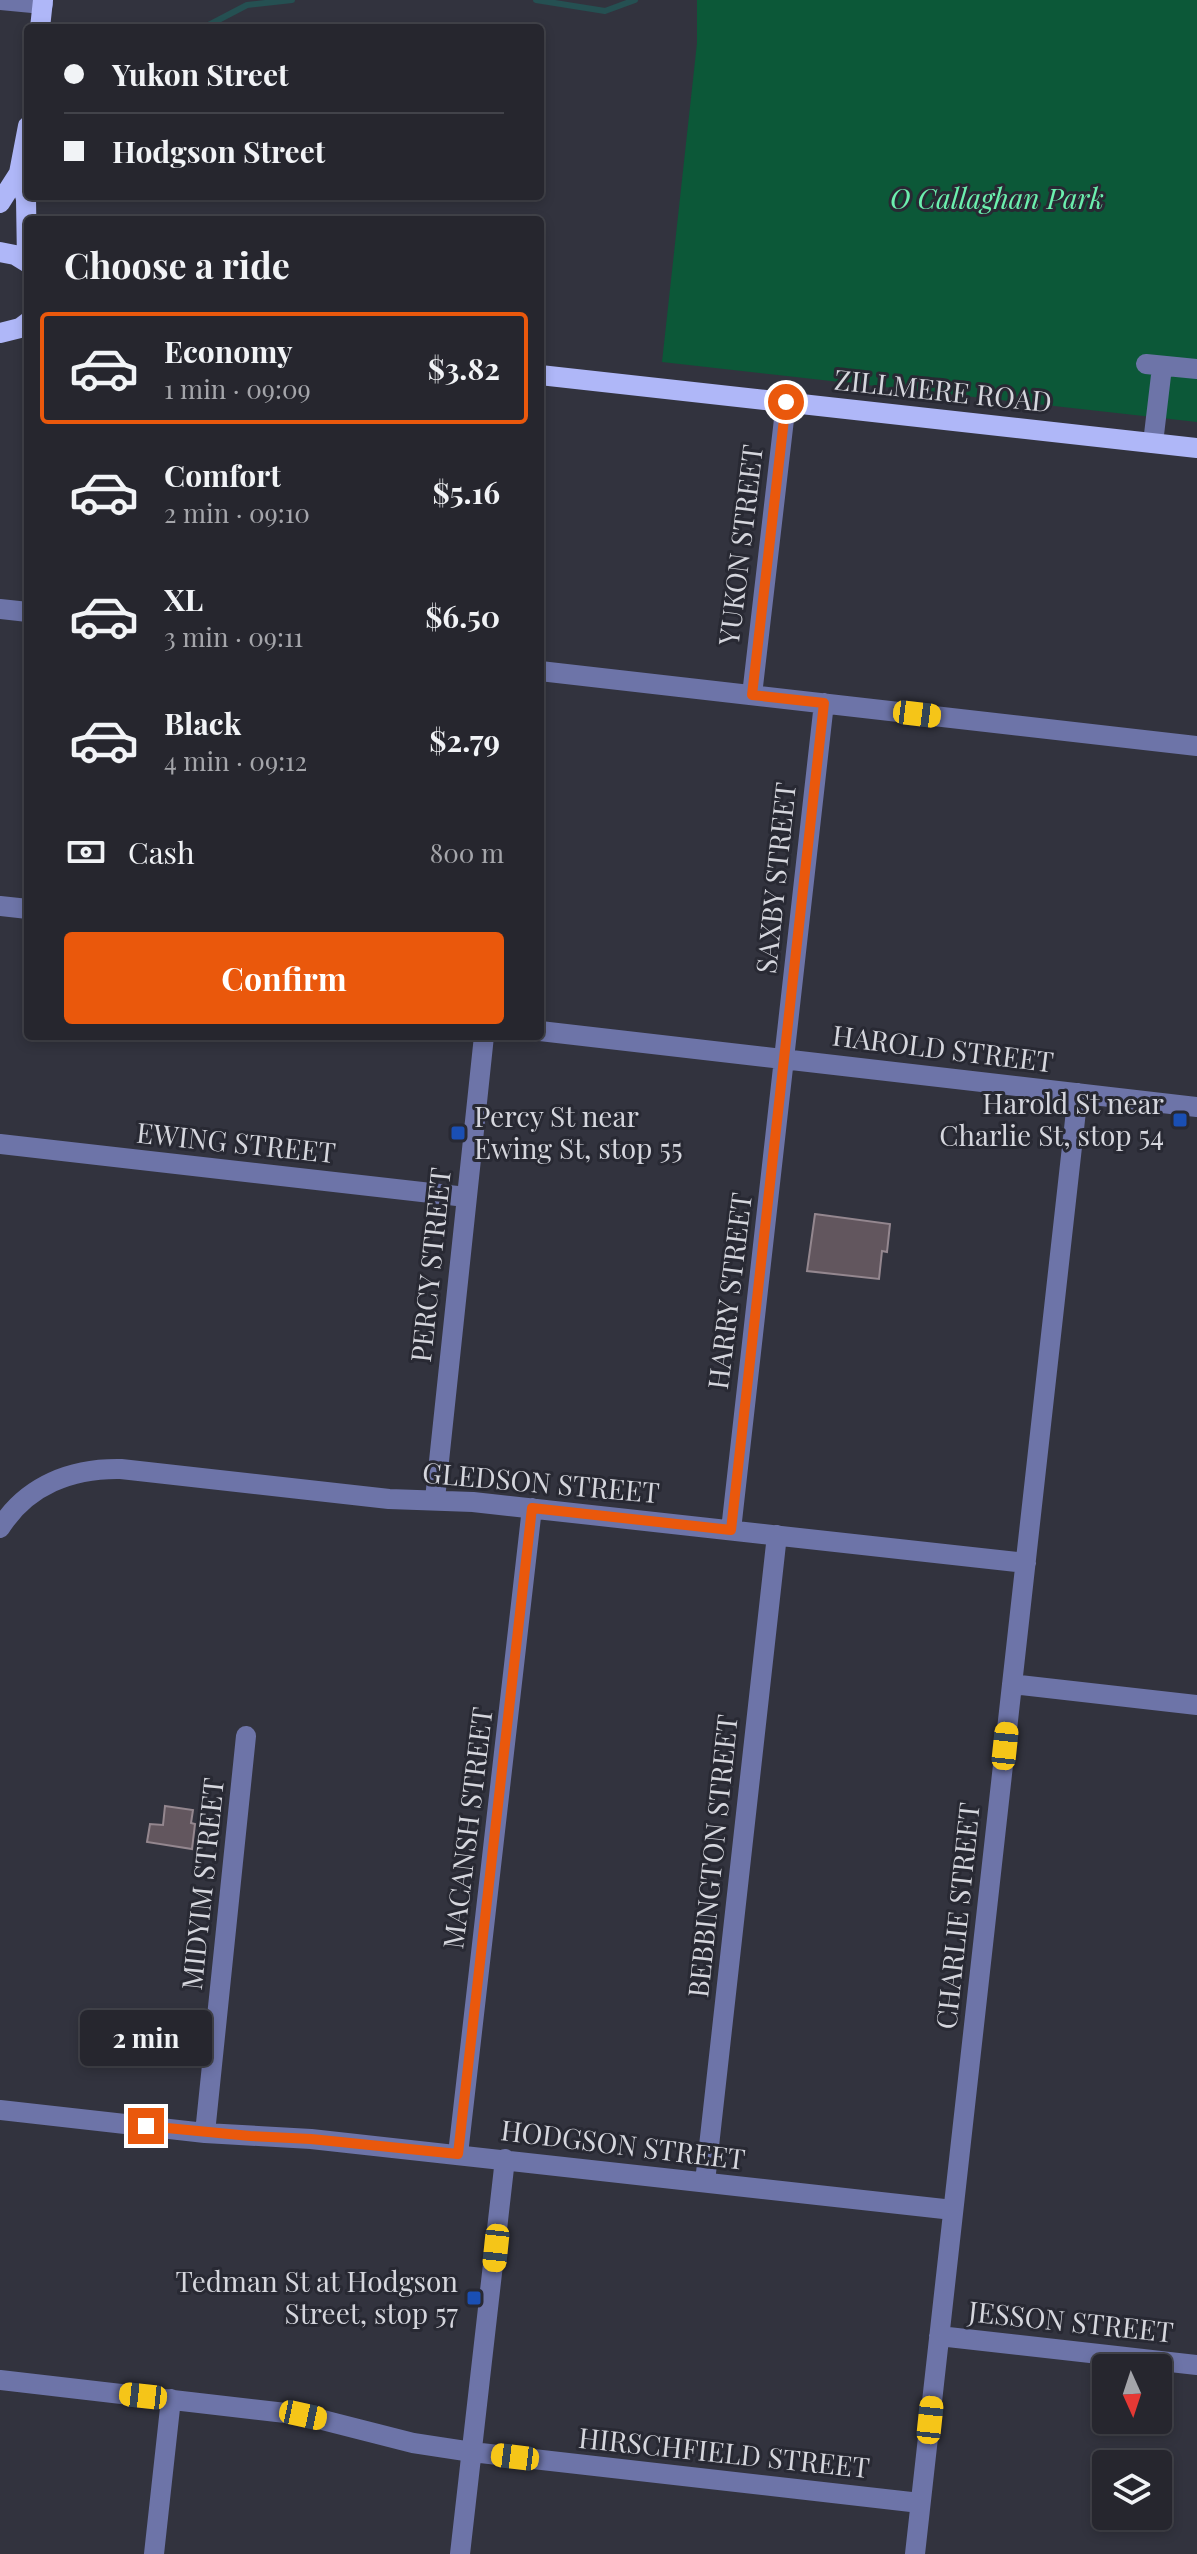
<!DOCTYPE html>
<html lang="en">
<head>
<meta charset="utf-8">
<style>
  body { margin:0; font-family:"Playfair Display",serif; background:#32323a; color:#f1f3f6; height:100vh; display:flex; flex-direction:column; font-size:30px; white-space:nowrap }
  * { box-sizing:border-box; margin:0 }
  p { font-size:26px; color:#a4a5aa }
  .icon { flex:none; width:44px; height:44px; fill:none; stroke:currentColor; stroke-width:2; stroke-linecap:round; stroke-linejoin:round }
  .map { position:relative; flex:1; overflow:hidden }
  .sheet { position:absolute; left:24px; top:216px; width:520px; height:824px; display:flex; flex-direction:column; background:#26262e; border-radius:8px; box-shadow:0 4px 12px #0003,0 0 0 2px #42434a }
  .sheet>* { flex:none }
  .banner { position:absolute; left:24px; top:24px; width:520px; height:176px; border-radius:8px; box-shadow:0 4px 12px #0003,0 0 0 2px #42434a; display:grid; align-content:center; height:176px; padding:0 40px; background:#26262e }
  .needle { width:52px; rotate:177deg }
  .buttons { position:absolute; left:1092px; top:2354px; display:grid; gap:16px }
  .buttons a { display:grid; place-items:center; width:80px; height:80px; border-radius:8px; background:#26262e; box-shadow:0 4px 12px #0003,0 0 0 2px #42434a; font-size:40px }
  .end { position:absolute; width:36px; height:36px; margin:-18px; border:10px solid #ea580c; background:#fff; box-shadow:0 0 0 4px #fff }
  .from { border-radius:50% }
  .bubble { position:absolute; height:56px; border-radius:8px; background:#26262e; box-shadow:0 4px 12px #0003,0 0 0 2px #42434a; font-size:26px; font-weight:700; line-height:56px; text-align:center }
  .car { position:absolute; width:24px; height:48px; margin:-24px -12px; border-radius:10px; box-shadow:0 0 6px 2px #0007; background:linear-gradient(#f5c518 24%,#345 0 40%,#f5c518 0 76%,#345 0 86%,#f5c518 0) }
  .banner b { display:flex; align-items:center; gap:28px; height:76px; font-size:30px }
  .banner b+b { border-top:2px solid #42434a }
  .banner i { width:20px; height:20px; background:#f1f3f6 }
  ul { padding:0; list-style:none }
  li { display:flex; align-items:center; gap:24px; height:112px; margin:0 16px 12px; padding:0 24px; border:4px solid transparent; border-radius:8px }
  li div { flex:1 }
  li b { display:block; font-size:30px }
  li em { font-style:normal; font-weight:700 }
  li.selected { border-color:#ea580c }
  li>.icon { width:72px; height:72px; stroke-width:1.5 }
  h2 { padding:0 40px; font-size:36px; line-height:96px }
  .pay { display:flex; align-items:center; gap:20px; height:88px; padding:0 40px; font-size:30px }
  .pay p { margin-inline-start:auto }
  .cta { display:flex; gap:16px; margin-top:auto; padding:16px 40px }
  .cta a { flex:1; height:92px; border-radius:8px; background:#ea580c; color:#fff; font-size:32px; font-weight:700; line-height:92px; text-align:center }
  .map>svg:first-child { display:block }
  .green { fill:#0c5838 }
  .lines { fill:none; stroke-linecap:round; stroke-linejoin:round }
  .stream { stroke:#255052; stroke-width:6 }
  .building { fill:#62565e; stroke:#94878f; stroke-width:2 }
  .minor { stroke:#6d74a8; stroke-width:20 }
  .major { stroke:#afb7f8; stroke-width:20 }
  .route { stroke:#ea580c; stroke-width:10 }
  .transit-dot { fill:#1a4fb4; stroke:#282933; stroke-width:3 }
  .labels { text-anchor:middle; stroke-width:6; stroke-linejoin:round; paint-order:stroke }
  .park-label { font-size:28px; font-style:italic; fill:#6bf0ae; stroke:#282933 }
  .street-label { font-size:28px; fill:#d5d6dd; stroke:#282933 }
  .poi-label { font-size:28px; fill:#d5d6dd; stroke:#282933; text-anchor:end }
</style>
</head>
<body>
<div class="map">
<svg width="1197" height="2554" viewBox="0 0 1197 2554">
  <rect width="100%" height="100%" fill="#32333e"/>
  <path class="green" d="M697 0H1197V422L662 362 697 43Z"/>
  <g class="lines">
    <path class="stream" d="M536 0 605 11 635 0
      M203 28 247 5 292 0"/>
  </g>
  <path class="building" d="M815 1214 890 1224 887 1252 882 1251 879 1279 807 1271Z
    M165 1806 193 1810 191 1823 195 1824 192 1849 147 1842 150 1824 163 1825Z"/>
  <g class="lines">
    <path class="minor" d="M0 0 43 4
      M1146 364 1197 369
      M1153 443 1162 367
      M0 609 28 612
      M540 671 1197 746
      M752 695 786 402
      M0 906 28 909
      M540 1031 1197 1107
      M0 1144 466 1197
      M435 1499 484 1036
      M0 1528C27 1485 72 1468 121 1469L389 1499 473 1502 1026 1563
      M731 1530 824 703
      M1012 1684 1197 1705
      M0 2110 205 2133 311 2139 953 2210
      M205 2133 246 1736
      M458 2154 532 1508
      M705 2182 777 1535
      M939 2336 1197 2365
      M0 2380 303 2415 413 2443 472 2452 920 2503
      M154 2554 171 2399
      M460 2554 505 2159
      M915 2554 1078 1093"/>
    <path class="major" d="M40 28 43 0
      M19 173 26 199 27 261
      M0 203 19 173 28 126
      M0 252 15 255 28 263
      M0 333 20 328 28 322
      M540 375 1197 448"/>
  </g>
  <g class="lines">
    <path class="route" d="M146 2126 250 2136 311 2139 458 2154 532 1508 731 1530 824 703 752 695 786 402"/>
  </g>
  <g class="transit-dot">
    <rect x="1172" y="1112" width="16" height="16" rx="4"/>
    <rect x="450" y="1125" width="16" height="16" rx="4"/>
    <rect x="466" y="2290" width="16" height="16" rx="4"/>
  </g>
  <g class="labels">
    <g class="park-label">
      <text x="997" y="209">O Callaghan Park</text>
    </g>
    <g class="street-label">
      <text transform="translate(943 391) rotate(6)" y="10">ZILLMERE ROAD</text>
      <text transform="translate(741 545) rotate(-83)" y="10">YUKON STREET</text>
      <text transform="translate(776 878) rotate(-84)" y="10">SAXBY STREET</text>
      <text transform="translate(943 1049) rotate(7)" y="10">HAROLD STREET</text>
      <text transform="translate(236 1143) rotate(6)" y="10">EWING STREET</text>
      <text transform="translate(431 1265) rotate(-84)" y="10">PERCY STREET</text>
      <text transform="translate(730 1291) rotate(-83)" y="10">HARRY STREET</text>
      <text transform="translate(541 1483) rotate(5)" y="10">GLEDSON STREET</text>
      <text transform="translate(468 1828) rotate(-83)" y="10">MACANSH STREET</text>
      <text transform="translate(713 1856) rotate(-84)" y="10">BEBBINGTON STREET</text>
      <text transform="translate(203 1884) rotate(-84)" y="10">MIDYIM STREET</text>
      <text transform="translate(958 1916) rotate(-84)" y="10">CHARLIE STREET</text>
      <text transform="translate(623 2145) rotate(7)" y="10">HODGSON STREET</text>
      <text transform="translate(1071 2322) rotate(6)" y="10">JESSON STREET</text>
      <text transform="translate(724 2453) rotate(6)" y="10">HIRSCHFIELD STREET</text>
    </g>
    <g class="poi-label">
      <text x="1164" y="1114">Harold St near<tspan x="1164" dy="32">Charlie St, stop 54</tspan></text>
      <text x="474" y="1127" text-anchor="start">Percy St near<tspan x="474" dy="32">Ewing St, stop 55</tspan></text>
      <text x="458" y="2292">Tedman St at Hodgson<tspan x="458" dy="32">Street, stop 57</tspan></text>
    </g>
  </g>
</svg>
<div class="buttons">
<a><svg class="needle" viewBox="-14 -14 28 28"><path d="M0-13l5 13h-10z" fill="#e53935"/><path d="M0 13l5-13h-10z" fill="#a4a5aa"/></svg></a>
<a><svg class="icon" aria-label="layers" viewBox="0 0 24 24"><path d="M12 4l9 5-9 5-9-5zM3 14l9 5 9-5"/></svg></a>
</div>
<i class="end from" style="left:786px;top:402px"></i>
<i class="end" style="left:146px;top:2126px"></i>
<div class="bubble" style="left:80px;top:2010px;width:132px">2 min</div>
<i class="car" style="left:917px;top:714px;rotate:97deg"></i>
<i class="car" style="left:1005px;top:1746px;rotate:6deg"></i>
<i class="car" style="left:496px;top:2248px;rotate:186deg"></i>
<i class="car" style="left:143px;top:2396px;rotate:276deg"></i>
<i class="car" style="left:303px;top:2415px;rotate:102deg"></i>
<i class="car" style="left:930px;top:2420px;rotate:6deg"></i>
<i class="car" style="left:515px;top:2457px;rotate:277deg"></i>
<div class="banner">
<b><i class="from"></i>Yukon Street</b>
<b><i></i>Hodgson Street</b>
</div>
<section class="sheet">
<h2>Choose a ride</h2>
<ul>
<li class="selected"><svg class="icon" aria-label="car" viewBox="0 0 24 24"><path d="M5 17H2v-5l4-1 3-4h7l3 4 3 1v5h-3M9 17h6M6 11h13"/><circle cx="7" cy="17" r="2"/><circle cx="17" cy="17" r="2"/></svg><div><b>Economy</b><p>1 min · 09:09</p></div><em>$3.82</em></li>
<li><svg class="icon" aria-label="car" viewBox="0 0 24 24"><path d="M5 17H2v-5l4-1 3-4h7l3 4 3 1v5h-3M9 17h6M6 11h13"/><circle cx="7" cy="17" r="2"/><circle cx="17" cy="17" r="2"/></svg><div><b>Comfort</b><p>2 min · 09:10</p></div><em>$5.16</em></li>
<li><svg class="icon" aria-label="car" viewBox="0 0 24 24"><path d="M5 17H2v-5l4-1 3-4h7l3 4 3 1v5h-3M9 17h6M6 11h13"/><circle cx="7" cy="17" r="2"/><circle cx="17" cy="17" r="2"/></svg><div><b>XL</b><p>3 min · 09:11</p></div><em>$6.50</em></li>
<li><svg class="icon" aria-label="car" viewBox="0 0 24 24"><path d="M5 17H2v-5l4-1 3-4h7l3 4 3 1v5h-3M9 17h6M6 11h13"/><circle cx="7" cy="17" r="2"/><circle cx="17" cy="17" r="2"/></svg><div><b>Black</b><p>4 min · 09:12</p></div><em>$2.79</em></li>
</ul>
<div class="pay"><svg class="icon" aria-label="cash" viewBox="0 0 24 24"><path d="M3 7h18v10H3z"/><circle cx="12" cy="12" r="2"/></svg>Cash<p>800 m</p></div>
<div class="cta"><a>Confirm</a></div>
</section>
</div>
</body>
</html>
